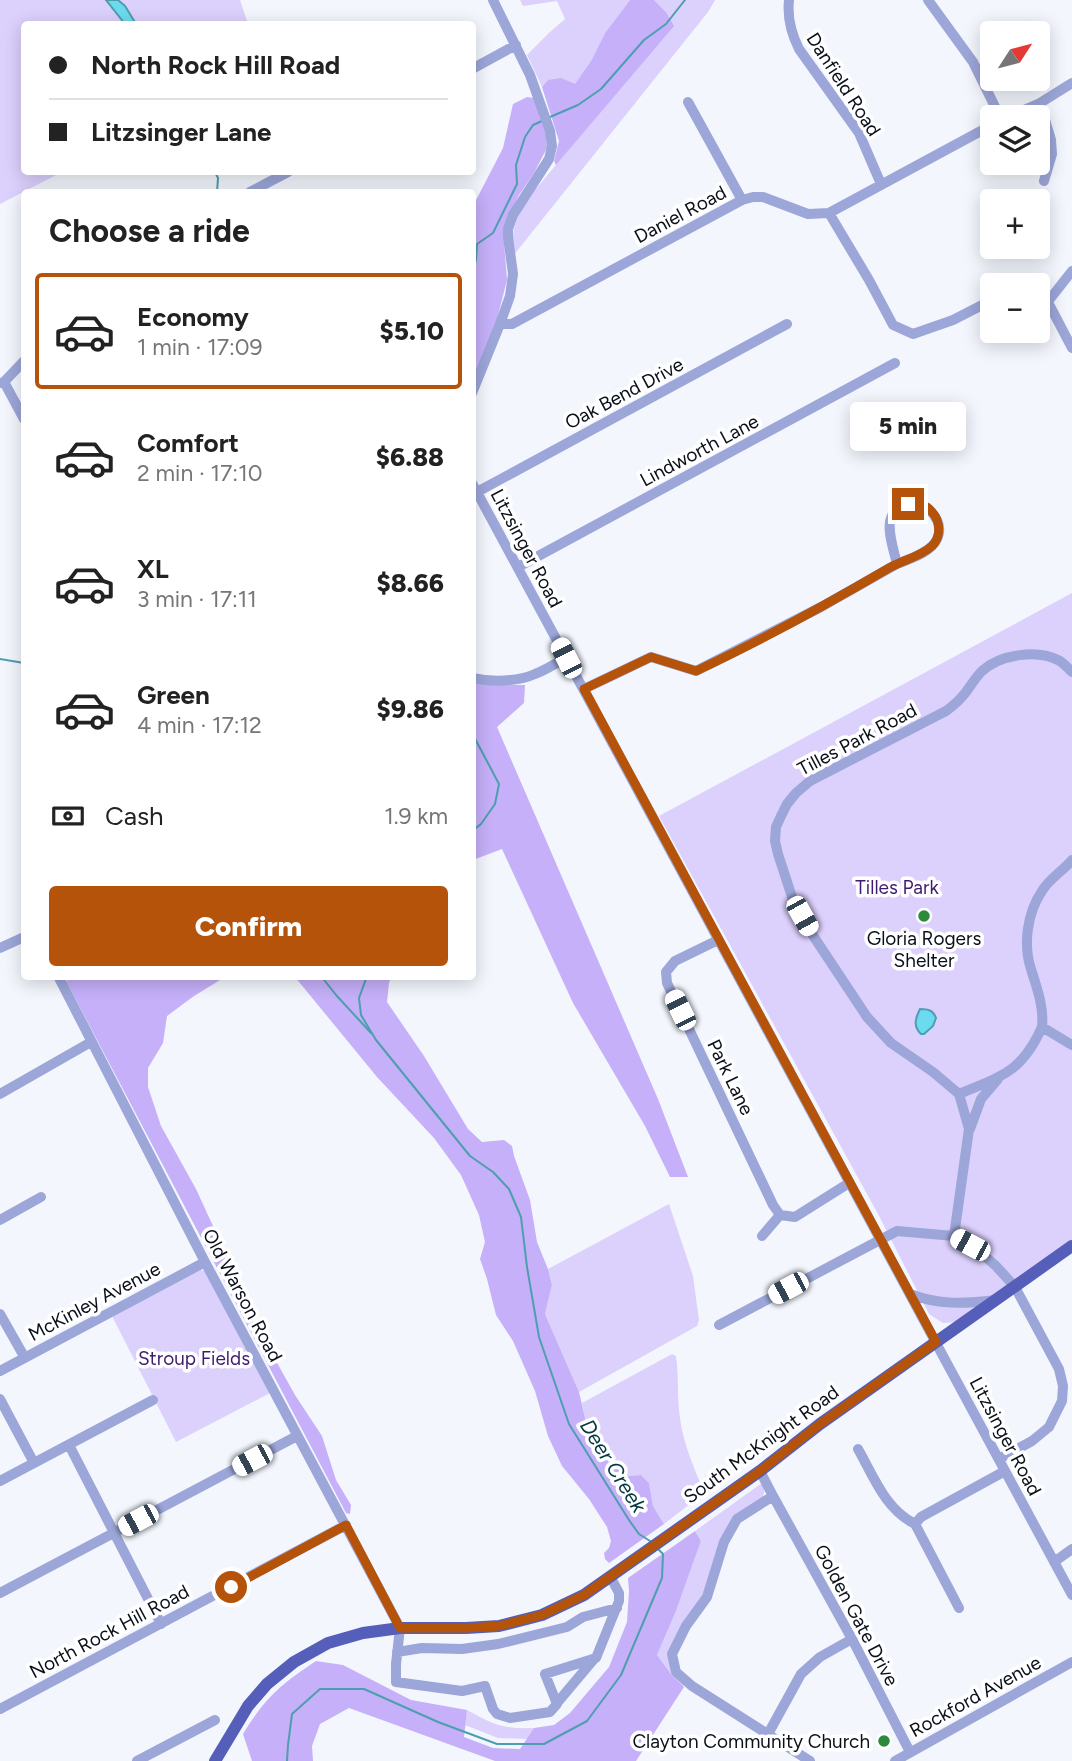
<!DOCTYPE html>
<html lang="en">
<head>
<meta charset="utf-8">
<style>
  body { margin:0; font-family:Figtree,sans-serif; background:#f2f2f2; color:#222; height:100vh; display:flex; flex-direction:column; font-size:26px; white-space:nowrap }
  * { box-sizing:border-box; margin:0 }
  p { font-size:23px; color:#767676 }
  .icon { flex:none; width:38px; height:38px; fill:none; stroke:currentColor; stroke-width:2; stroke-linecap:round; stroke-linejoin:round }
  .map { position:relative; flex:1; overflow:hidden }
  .sheet { position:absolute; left:21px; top:189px; width:455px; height:791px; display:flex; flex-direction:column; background:#fff; border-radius:7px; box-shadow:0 4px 18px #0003 }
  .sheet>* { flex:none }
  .banner { position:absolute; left:21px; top:21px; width:455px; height:154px; border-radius:7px; box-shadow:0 4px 18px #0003; display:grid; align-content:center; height:154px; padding:0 28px; background:#fff }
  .needle { width:46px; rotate:54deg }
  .controls { position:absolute; left:980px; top:21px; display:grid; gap:14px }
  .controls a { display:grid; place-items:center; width:70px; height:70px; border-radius:7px; background:#fff; box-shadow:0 4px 18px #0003; font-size:35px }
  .end { position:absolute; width:32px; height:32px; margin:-16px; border:9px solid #b45309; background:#fff; box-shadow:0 0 0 4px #fff }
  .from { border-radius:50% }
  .bubble { position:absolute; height:49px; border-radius:7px; background:#fff; box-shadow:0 4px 18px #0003; font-size:23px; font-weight:800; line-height:49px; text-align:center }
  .car { position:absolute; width:21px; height:42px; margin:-21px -10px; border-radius:9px; box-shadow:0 0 5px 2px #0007; background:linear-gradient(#fff 24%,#345 0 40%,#fff 0 76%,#345 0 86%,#fff 0) }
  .banner b { display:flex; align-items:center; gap:24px; height:66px; font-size:26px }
  .banner b+b { border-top:2px solid #e0e0e0 }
  .banner i { width:18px; height:18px; background:#222 }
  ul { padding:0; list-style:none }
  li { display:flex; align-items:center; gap:21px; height:116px; margin:0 14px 10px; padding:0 14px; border:4px solid transparent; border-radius:7px }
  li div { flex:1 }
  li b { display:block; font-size:26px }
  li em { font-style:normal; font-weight:800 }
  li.active { border-color:#b45309 }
  li>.icon { width:63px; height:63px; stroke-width:1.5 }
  h2 { padding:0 28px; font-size:32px; line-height:84px }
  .pay { display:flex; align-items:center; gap:18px; height:77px; padding:0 28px; font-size:26px }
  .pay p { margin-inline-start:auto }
  .action { display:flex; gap:14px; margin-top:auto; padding:14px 28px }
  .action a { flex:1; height:80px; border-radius:7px; background:#b45309; color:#fff; font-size:28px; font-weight:800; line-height:80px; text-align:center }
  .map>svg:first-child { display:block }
  .green { fill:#dcd0fc }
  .forest { fill:#c5b0f9 }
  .water { fill:#6ddbef; stroke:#4f9eaf; stroke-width:2 }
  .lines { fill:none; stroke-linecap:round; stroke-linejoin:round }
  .stream { stroke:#4f9eaf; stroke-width:2 }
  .minor { stroke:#9ca6d8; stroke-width:10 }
  .major { stroke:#555eb8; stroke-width:12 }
  .route { stroke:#b45309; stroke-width:9 }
  .poi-dot { fill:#2d8a3b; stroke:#fff; stroke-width:2.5 }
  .labels { text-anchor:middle; stroke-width:7; stroke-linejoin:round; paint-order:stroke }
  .street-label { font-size:19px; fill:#091019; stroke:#fff }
  .park-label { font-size:19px; fill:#3f1c6f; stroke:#fff }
  .poi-label { font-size:19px; fill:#091019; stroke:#fff }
  .water-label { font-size:21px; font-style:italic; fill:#013841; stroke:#fff }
</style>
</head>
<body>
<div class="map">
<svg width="1072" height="1761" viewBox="0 0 1072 1761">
  <rect width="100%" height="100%" fill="#f3f7fd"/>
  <path class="green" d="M0 0H240L248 24H24V172H62L0 204Z
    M520 0H630L605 33 591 61 575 85 548 80 542 87 527 55 550 32 565 19 557 1 523 6Z
    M654 0H715L708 12 513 256C511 224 517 216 534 191L673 26 666 12Z
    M1072 593V1241L958 1322 943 1323 929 1314 878 1214 659 816Z
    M669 1204 693 1276 699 1320 697 1326 579 1392 545 1314 552 1285 548 1269Z
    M200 1270 207 1271 272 1392 176 1442 112 1316Z
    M672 1354 676 1356C679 1377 677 1398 680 1418 683 1444 695 1469 704 1493L664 1524 653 1506 649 1483 641 1475 627 1476 608 1461 591 1443 582 1403Z
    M762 1483 765 1488 763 1497 737 1517 707 1592 672 1650 684 1687 671 1674 657 1655 676 1611 701 1541 695 1531Z
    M467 1710C494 1725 503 1729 534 1728L527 1739 498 1738 465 1725Z"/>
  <path class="forest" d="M630 0H654L666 12 674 26 556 165 554 161 559 141 542 87 548 80 561 78 575 84 591 61 605 33Z
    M527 97 534 98 546 134 547 148 534 173 519 195 507 219 503 230 507 280 495 327 473 383V206L503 148 513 104Z
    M473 684 525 685 524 703 497 727 658 1099 688 1177H670L645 1126 573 1003 502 849 473 860Z
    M73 977H225L194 996 167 1016 163 1043 148 1068V1087L161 1126 196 1189 218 1237 241 1280 251 1316 295 1395 322 1436 336 1480 351 1505 350 1514 346 1513 66 981Z
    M295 977H391L389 983 387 1002 424 1056 468 1129 482 1142 504 1140 512 1146 514 1156 530 1200 537 1242 548 1269 552 1285 545 1314 579 1392 591 1443 608 1461 627 1476 641 1475 649 1483 653 1506 664 1524 609 1563 605 1559 604 1553 609 1548 611 1541 607 1527 589 1499 562 1466 548 1436 535 1391 513 1341 496 1315 487 1279 480 1259 485 1242 479 1215 461 1175 434 1138 377 1077Z
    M695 1531 701 1541 676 1611 657 1655 671 1674 684 1687 636 1761H495L349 1708 320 1724 312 1746 313 1761H252L243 1734C265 1698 281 1684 316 1661L343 1665 411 1700 467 1710 464 1737 493 1748 520 1749 534 1728 554 1725 570 1713 609 1667 627 1622 629 1591 628 1578Z"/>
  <path class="water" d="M106 0H118L125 6 136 24H125Z
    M920 1009C928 1009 933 1010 936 1018L933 1026 924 1034H921C913 1026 915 1019 920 1009Z"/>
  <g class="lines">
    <path class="stream" d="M550 117 578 105 601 89 644 40 666 24 685 0
      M215 172 218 178 217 192
      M472 275 476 260 477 244 493 233 517 184 516 165 525 137 533 125 542 121
      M0 659 24 663
      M472 733 499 784 495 804 481 824 472 831
      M321 976 336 995 371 1033
      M367 976 359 998 361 1015 376 1040 470 1156 493 1172 509 1189 521 1217 527 1267 539 1337 569 1424 629 1520 639 1534 650 1541
      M287 1761 288 1745 292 1714 320 1689H364L438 1722 497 1744H544L587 1721 621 1675 662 1578 663 1554 659 1550"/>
    <path class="minor" d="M789 0C787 18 791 33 799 49L859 133 881 184
      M928 0 973 62 1000 117
      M472 69 516 45
      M688 102 742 200
      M1040 103 1051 140 1052 154 1044 181
      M1008 117 1040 103 1072 83
      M250 192 288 172
      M829 213 869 280 893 325 913 334 953 320 992 300
      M1038 299 1050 306 1072 348
      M1046 304 1072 271
      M500 324H512L742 200 753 197H763L808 214 829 213 992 125
      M4 382 24 419
      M0 383 4 382 24 361
      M472 393 500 324 510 296 513 274 508 237V229L513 215 549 159 552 146 550 131 530 75 493 0
      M472 483 1072 1595
      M477 492 787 324
      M916 503C935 508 948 530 932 546 923 555 909 559 897 564 891 538 877 507 916 503Z
      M518 567 895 363
      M472 678C491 682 517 682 535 674 546 670 556 663 566 658
      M584 689 651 657 696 671 821 607 897 564
      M718 940 675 961 666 972 667 983 773 1205 780 1215 795 1217 849 1183
      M0 948 24 937
      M58 976 205 1262 400 1628 396 1664V1682L462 1691 485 1686 493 1709 497 1714 510 1718 550 1712 557 1704 545 1674 596 1658 619 1601V1593L610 1576
      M1042 1027C1044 1006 1037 989 1031 969 1023 945 1027 913 1042 891 1049 879 1063 871 1072 860
      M0 1094 91 1042
      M959 1094C1002 1076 1022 1072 1042 1027L1072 1045
      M970 1129 981 1099 998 1079
      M0 1220 41 1197
      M762 1236 780 1215
      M954 1236 969 1129 959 1094 933 1072 891 1043 867 1017 810 931 793 900 778 854 775 841 776 827 781 816 787 804 796 793 810 781 946 711C953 706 960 700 966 692 971 685 976 677 982 671 1001 654 1038 649 1060 661 1064 664 1068 668 1072 672
      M910 1294C938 1305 965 1304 995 1300
      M0 1314 25 1358
      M719 1325 897 1231 954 1236 981 1253 996 1266 1015 1287 1059 1369 1063 1386 1062 1401 1049 1427 1032 1441 999 1459
      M0 1371 205 1262
      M0 1399 34 1463
      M69 1445 161 1624
      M858 1449C874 1477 885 1509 915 1524
      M760 1471 773 1496 737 1519 724 1542 707 1597 686 1626 672 1654 676 1672 692 1686 810 1761
      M0 1481 153 1400
      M773 1496 852 1639 910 1752
      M1054 1562 1072 1549
      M0 1593 297 1436
      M959 1608 915 1524 921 1517 1005 1471
      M397 1652 422 1648 462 1649 498 1644 567 1627 583 1617 617 1608
      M557 1703 594 1659
      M0 1709 346 1525
      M768 1734 801 1674 820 1657 852 1639
      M137 1761 215 1720
      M895 1761 1072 1662"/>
    <path class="major" d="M215 1761 248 1706 267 1684 294 1662 328 1643 363 1633 400 1628H466L499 1626 542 1615 584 1595 760 1471 820 1424 1072 1246"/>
  </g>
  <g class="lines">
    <path class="route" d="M231 1587 346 1525 400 1628H466L499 1626 542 1615 584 1595 760 1471 820 1424 936 1342 584 689 651 657 696 671C762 640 826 605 889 568 903 560 920 557 932 546 941 537 941 522 932 512 926 504 918 503 908 504"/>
  </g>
  <g class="poi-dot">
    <circle cx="924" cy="916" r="7"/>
    <circle cx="884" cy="1741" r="7"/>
  </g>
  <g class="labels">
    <g class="street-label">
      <text transform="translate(844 84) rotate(57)" y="7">Danfield Road</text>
      <text transform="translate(680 214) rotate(-28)" y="7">Daniel Road</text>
      <text transform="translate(624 393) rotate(-28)" y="7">Oak Bend Drive</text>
      <text transform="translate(699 450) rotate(-28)" y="7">Lindworth Lane</text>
      <text transform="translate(527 548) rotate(62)" y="7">Litzsinger Road</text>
      <text transform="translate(857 739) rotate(-28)" y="7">Tilles Park Road</text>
      <text transform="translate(731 1077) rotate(64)" y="7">Park Lane</text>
      <text transform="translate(243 1295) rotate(62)" y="7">Old Warson Road</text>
      <text transform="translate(94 1301) rotate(-28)" y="7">McKinley Avenue</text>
      <text transform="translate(1006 1436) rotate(62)" y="7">Litzsinger Road</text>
      <text transform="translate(761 1444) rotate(-36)" y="7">South McKnight Road</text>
      <text transform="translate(857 1615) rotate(62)" y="7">Golden Gate Drive</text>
      <text transform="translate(109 1631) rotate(-28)" y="7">North Rock Hill Road</text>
      <text transform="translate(975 1696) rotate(-29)" y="7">Rockford Avenue</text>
    </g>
    <g class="park-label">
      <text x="897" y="894">Tilles Park</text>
      <text x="194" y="1365">Stroup Fields</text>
    </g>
    <g class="poi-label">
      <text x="924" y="945">Gloria Rogers<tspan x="924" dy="22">Shelter</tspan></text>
      <text x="870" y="1748" text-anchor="end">Clayton Community Church</text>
    </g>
    <g class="water-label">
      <text transform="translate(613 1466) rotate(58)" y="7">Deer Creek</text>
    </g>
  </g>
</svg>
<div class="controls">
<a><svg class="needle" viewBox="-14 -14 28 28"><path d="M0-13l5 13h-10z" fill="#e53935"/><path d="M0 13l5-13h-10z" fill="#767676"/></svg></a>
<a><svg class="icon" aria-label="layers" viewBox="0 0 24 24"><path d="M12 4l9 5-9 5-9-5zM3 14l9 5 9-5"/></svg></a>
<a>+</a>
<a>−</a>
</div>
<i class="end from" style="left:231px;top:1587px"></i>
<i class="end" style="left:908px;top:504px"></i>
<div class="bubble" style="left:850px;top:402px;width:116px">5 min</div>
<i class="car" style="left:566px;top:658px;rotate:333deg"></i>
<i class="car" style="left:802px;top:916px;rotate:151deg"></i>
<i class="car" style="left:680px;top:1010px;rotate:334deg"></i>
<i class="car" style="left:970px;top:1245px;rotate:298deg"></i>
<i class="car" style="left:788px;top:1288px;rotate:242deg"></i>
<i class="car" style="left:252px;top:1460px;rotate:242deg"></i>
<i class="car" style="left:138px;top:1520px;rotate:242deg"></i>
<div class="banner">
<b><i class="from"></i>North Rock Hill Road</b>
<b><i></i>Litzsinger Lane</b>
</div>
<section class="sheet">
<h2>Choose a ride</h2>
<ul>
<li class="active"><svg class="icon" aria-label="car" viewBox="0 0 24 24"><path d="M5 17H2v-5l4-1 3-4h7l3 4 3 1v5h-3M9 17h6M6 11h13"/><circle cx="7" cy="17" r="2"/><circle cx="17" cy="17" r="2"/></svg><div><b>Economy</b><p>1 min · 17:09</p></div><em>$5.10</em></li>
<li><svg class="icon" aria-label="car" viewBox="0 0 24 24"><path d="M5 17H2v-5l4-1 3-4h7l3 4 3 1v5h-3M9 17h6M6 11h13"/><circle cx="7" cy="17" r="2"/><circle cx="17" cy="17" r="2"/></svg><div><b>Comfort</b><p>2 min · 17:10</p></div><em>$6.88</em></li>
<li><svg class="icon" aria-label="car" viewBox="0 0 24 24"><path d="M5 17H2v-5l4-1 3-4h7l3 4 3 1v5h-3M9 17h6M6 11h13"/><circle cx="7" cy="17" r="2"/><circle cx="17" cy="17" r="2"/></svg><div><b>XL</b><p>3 min · 17:11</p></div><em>$8.66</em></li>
<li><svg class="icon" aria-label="car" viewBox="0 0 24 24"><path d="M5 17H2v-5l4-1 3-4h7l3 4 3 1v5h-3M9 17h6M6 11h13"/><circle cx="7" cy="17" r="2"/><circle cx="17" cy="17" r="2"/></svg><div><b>Green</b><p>4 min · 17:12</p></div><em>$9.86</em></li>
</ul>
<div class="pay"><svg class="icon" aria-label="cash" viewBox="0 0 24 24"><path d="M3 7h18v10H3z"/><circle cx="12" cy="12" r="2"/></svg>Cash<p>1.9 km</p></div>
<div class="action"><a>Confirm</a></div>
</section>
</div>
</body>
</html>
